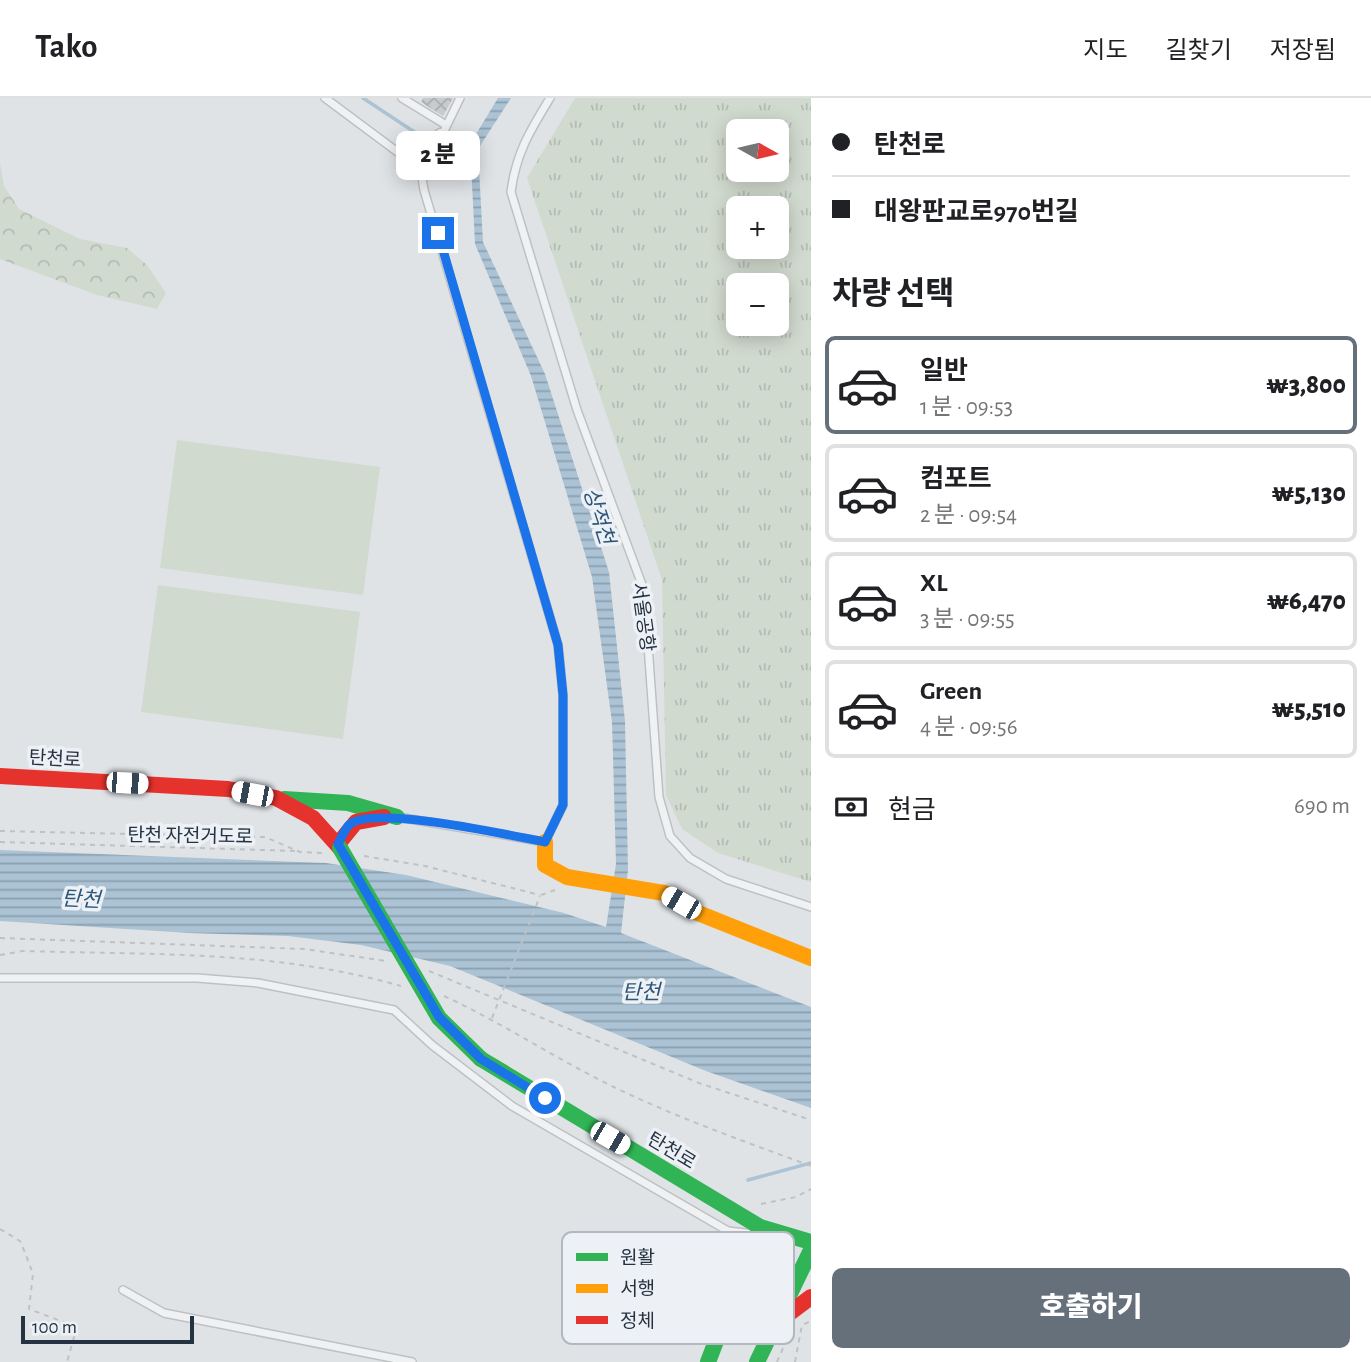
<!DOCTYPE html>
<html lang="ko">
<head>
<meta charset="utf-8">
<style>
  body { margin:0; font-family:"Alegreya Sans","Noto Sans KR",sans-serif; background:#f2f2f2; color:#202124; height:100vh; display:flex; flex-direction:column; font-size:26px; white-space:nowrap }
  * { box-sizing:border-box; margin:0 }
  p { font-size:23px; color:#757577 }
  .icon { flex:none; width:38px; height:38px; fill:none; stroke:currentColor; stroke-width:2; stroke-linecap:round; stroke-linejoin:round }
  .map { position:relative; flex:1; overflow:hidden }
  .side { display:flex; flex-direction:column; background:#fff; width:560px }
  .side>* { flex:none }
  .top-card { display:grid; align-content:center; height:154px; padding:0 21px; background:#fff }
  .needle { width:46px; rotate:98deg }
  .fabs { position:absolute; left:726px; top:21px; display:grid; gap:14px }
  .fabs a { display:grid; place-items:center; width:63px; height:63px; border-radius:10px; background:#fff; box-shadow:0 4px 18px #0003; font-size:35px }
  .scale { position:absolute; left:21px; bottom:18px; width:173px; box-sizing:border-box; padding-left:7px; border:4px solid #253241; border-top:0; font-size:19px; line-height:24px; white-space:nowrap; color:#253241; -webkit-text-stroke:5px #edf1f6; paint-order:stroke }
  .end { position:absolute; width:32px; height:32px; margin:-16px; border:9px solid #1a73e8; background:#fff; box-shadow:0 0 0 4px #fff }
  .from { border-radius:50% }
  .bubble { position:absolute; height:49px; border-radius:10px; background:#fff; box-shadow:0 4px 18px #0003; font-size:23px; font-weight:800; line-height:49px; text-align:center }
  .car { position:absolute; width:21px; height:42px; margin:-21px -10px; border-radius:9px; box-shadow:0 0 5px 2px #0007; background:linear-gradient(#fff 24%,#345 0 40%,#fff 0 76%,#345 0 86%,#fff 0) }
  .top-card b { display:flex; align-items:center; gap:24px; height:66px; font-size:26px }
  .top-card b+b { border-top:2px solid #e0e0e0 }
  .top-card i { width:18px; height:18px; background:#202124 }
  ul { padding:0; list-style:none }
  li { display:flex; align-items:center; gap:21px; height:98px; margin:0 14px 10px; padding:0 7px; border:4px solid #e0e0e0; border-radius:10px }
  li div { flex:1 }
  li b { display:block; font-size:26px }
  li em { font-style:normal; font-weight:800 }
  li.on { border-color:#66707b }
  li>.icon { width:63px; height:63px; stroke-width:1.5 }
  h2 { padding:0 21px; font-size:32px; line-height:84px }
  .pay { display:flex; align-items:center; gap:18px; height:77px; padding:0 21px; font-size:26px }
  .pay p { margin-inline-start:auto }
  .cta { display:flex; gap:14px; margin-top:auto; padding:14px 21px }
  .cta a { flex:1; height:80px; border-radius:10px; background:#66707b; color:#fff; font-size:28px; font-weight:800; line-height:80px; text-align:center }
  header { display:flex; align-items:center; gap:42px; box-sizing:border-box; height:98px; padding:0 35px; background:#fff; border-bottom:2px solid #e0e0e0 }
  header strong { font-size:33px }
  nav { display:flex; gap:38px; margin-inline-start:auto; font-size:24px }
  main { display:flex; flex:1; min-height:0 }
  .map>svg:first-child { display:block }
  .grass { fill:url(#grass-tufts); fill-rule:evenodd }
  .forest { fill:url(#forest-crowns) }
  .park { fill:#d1dacf }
  .water { fill:url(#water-rules) }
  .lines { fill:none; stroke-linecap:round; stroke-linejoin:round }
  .stream { stroke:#abc3d4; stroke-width:3.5 }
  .building { fill:url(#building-cross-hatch) }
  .lane-casing { stroke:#bec1c4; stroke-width:10 }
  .street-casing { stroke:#bec1c4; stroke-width:17 }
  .path { stroke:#bfc2c5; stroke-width:2; stroke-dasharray:5 5; stroke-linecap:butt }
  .lane { stroke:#eff1f2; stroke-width:7 }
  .street { stroke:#eff1f2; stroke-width:14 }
  .fast { stroke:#30b455; stroke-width:16 }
  .slow { stroke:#ff9f0a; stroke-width:16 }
  .jam { stroke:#e5322d; stroke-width:16 }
  .fast-bridge { stroke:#30b455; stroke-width:16 }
  .route { stroke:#1a73e8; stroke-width:9 }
  .labels { text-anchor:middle; stroke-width:7; stroke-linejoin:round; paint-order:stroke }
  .street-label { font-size:19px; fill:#253241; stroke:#edf1f6 }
  .water-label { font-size:21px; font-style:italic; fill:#2c5578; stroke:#edf1f6 }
  .key { fill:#edf1f6; stroke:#b1b8c0; stroke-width:2 }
  .key-label { font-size:19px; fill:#253241 }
</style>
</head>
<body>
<header>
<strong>Tako</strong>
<nav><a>지도</a><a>길찾기</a><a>저장됨</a></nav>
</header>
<main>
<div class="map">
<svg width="811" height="1264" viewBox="0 0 811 1264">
  <defs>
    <pattern id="grass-tufts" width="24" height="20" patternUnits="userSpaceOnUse" patternTransform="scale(1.75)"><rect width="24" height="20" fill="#d1dacf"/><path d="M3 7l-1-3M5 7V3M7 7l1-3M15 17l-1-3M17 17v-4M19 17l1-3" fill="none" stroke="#b3bcb3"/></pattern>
    <pattern id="forest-crowns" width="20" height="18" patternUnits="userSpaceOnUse" patternTransform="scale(1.75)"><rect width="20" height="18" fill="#d1dacf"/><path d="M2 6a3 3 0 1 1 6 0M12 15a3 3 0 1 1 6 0" fill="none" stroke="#b3bcb3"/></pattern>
    <pattern id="water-rules" width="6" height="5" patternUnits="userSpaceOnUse" patternTransform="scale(1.75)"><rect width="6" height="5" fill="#abc3d4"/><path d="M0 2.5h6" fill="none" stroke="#8b9fae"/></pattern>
    <pattern id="building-cross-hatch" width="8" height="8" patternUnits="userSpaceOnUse" patternTransform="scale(1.75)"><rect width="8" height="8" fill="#c8cbce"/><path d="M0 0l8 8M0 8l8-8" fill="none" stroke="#acafb2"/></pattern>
  </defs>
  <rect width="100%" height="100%" fill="#e0e3e6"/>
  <path class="grass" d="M575 0H811V784L718 755 682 731 666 697 662 482 527 80ZM738 33H777V72H738ZM738 110H777V149H738ZM738 187H777V226H738Z"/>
  <path class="forest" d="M0 65 4 88 19 111 80 141 127 150 147 167 166 195 157 211 97 197 0 161Z"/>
  <path class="park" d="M177 342 380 369 363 497 160 470Z
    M158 487 360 514 343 641 141 614Z"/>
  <path class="water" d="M498 0H511L478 51 483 144 545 276 609 474 625 623 628 772 621 835 811 909V1010L706 973 450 868 361 847 288 838 189 835 0 823V752L326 765 406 777 564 815 606 829 616 766 612 624 592 479 531 278 475 146 470 46Z"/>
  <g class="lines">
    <path class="stream" d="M363 0 431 45
      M438 49 475 73
      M748 1082 811 1065"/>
  </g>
  <path class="building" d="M423 0H453L443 18 421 4Z"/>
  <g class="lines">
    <defs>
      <path id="lane" d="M325 0 419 70
        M402 0 446 27
        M550 0C530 33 516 55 511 94L577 312 644 492 659 699 670 738 690 760 726 781 811 809
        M445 31 460 0
        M398 719 545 744 563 707V597L558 547 424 92 420 67
        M0 880H197L258 885 394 912 432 947 512 1008 728 1133 754 1136
        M123 1192 164 1215 412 1264"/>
      <path id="street" d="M420 67 441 38"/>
    </defs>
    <use href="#lane" class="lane-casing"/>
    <use href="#street" class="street-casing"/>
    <path class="path" d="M0 733 265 739 300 754 323 755
      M0 744 296 753
      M364 758 425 768 540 797
      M541 797 555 792
      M0 840 304 851 386 863
      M0 857 23 853C153 857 275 852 401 888
      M429 873 699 985 811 1022
      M444 898C496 922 544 953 594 979 663 1015 738 1041 811 1068
      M492 920 540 798
      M761 1106 796 1099 811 1091
      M0 1131 20 1143 26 1157 33 1176 29 1211 69 1226 74 1239 67 1264
      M777 1264 784 1248
      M795 1264 802 1227 811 1223"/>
    <use href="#lane" class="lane"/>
    <use href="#street" class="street"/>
    <path class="fast" d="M284 701 348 705 397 719
      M481 961 760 1129 811 1144
      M708 1264 760 1129
      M757 1264 811 1152"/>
    <path class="slow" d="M545 744V767L567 779 664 795 698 815 811 860"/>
    <path class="jam" d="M0 678 228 691 276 700 313 720 340 750
      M338 746 356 724 384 719
      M779 1223 811 1199"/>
    <path class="fast-bridge" d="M340 750 439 920 481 961"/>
  </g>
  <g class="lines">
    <path class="route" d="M438 135 558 547 563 597V707L545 744C512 738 371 706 349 727 345 731 341 740 338 746L439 919 481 961 545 1000"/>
  </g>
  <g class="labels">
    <g class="street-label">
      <text transform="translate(644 519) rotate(82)" y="7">서울공항</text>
      <text transform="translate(55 660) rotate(3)" y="7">탄천로</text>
      <text transform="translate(190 737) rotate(1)" y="7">탄천 자전거도로</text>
      <text transform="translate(672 1052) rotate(31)" y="7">탄천로</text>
    </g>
    <g class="water-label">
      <text transform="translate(599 418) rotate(72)" y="7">상적천</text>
      <text transform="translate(81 801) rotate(3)" y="7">탄천</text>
      <text x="641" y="901">탄천</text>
    </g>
  </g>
  <rect x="562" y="1134" width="232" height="112" rx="10" class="key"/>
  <rect x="576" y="1155" width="32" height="8" fill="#30b455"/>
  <rect x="576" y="1186" width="32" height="9" fill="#ff9f0a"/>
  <rect x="576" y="1218" width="32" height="8" fill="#e5322d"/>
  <g class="key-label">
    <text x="620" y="1166">원활</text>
    <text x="620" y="1197">서행</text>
    <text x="620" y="1229">정체</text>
  </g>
</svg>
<div class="fabs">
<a><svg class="needle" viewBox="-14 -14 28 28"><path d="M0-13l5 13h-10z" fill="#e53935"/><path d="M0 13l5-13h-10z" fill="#757577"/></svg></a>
<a>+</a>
<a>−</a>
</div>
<div class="scale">100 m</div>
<i class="end from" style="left:545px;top:1000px"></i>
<i class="end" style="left:438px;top:135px"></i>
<div class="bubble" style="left:396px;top:33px;width:84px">2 분</div>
<i class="car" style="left:127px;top:685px;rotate:93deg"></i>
<i class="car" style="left:252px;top:696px;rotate:281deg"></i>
<i class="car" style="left:681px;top:805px;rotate:300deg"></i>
<i class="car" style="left:610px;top:1040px;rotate:120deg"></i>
</div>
<section class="side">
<div class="top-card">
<b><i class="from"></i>탄천로</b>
<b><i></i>대왕판교로970번길</b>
</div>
<h2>차량 선택</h2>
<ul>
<li class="on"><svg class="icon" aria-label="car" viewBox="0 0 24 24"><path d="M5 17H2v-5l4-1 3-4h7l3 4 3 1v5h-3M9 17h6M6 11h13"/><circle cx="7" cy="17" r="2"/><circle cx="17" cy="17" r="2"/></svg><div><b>일반</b><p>1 분 · 09:53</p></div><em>₩3,800</em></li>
<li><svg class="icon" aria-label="car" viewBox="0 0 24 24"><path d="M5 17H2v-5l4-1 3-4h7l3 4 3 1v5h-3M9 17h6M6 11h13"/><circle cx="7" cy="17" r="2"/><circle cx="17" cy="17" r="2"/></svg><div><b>컴포트</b><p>2 분 · 09:54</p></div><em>₩5,130</em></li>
<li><svg class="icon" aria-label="car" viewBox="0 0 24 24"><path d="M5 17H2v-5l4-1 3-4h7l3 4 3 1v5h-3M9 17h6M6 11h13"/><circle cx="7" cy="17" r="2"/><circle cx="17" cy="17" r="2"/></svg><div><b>XL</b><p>3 분 · 09:55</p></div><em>₩6,470</em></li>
<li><svg class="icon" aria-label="car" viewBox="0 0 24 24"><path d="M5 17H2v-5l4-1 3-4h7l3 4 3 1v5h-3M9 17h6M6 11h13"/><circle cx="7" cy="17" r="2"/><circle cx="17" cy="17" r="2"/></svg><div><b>Green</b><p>4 분 · 09:56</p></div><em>₩5,510</em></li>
</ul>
<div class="pay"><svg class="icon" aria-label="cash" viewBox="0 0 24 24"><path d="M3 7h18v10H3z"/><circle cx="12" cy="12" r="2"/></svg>현금<p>690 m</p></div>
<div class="cta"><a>호출하기</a></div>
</section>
</main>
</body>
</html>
